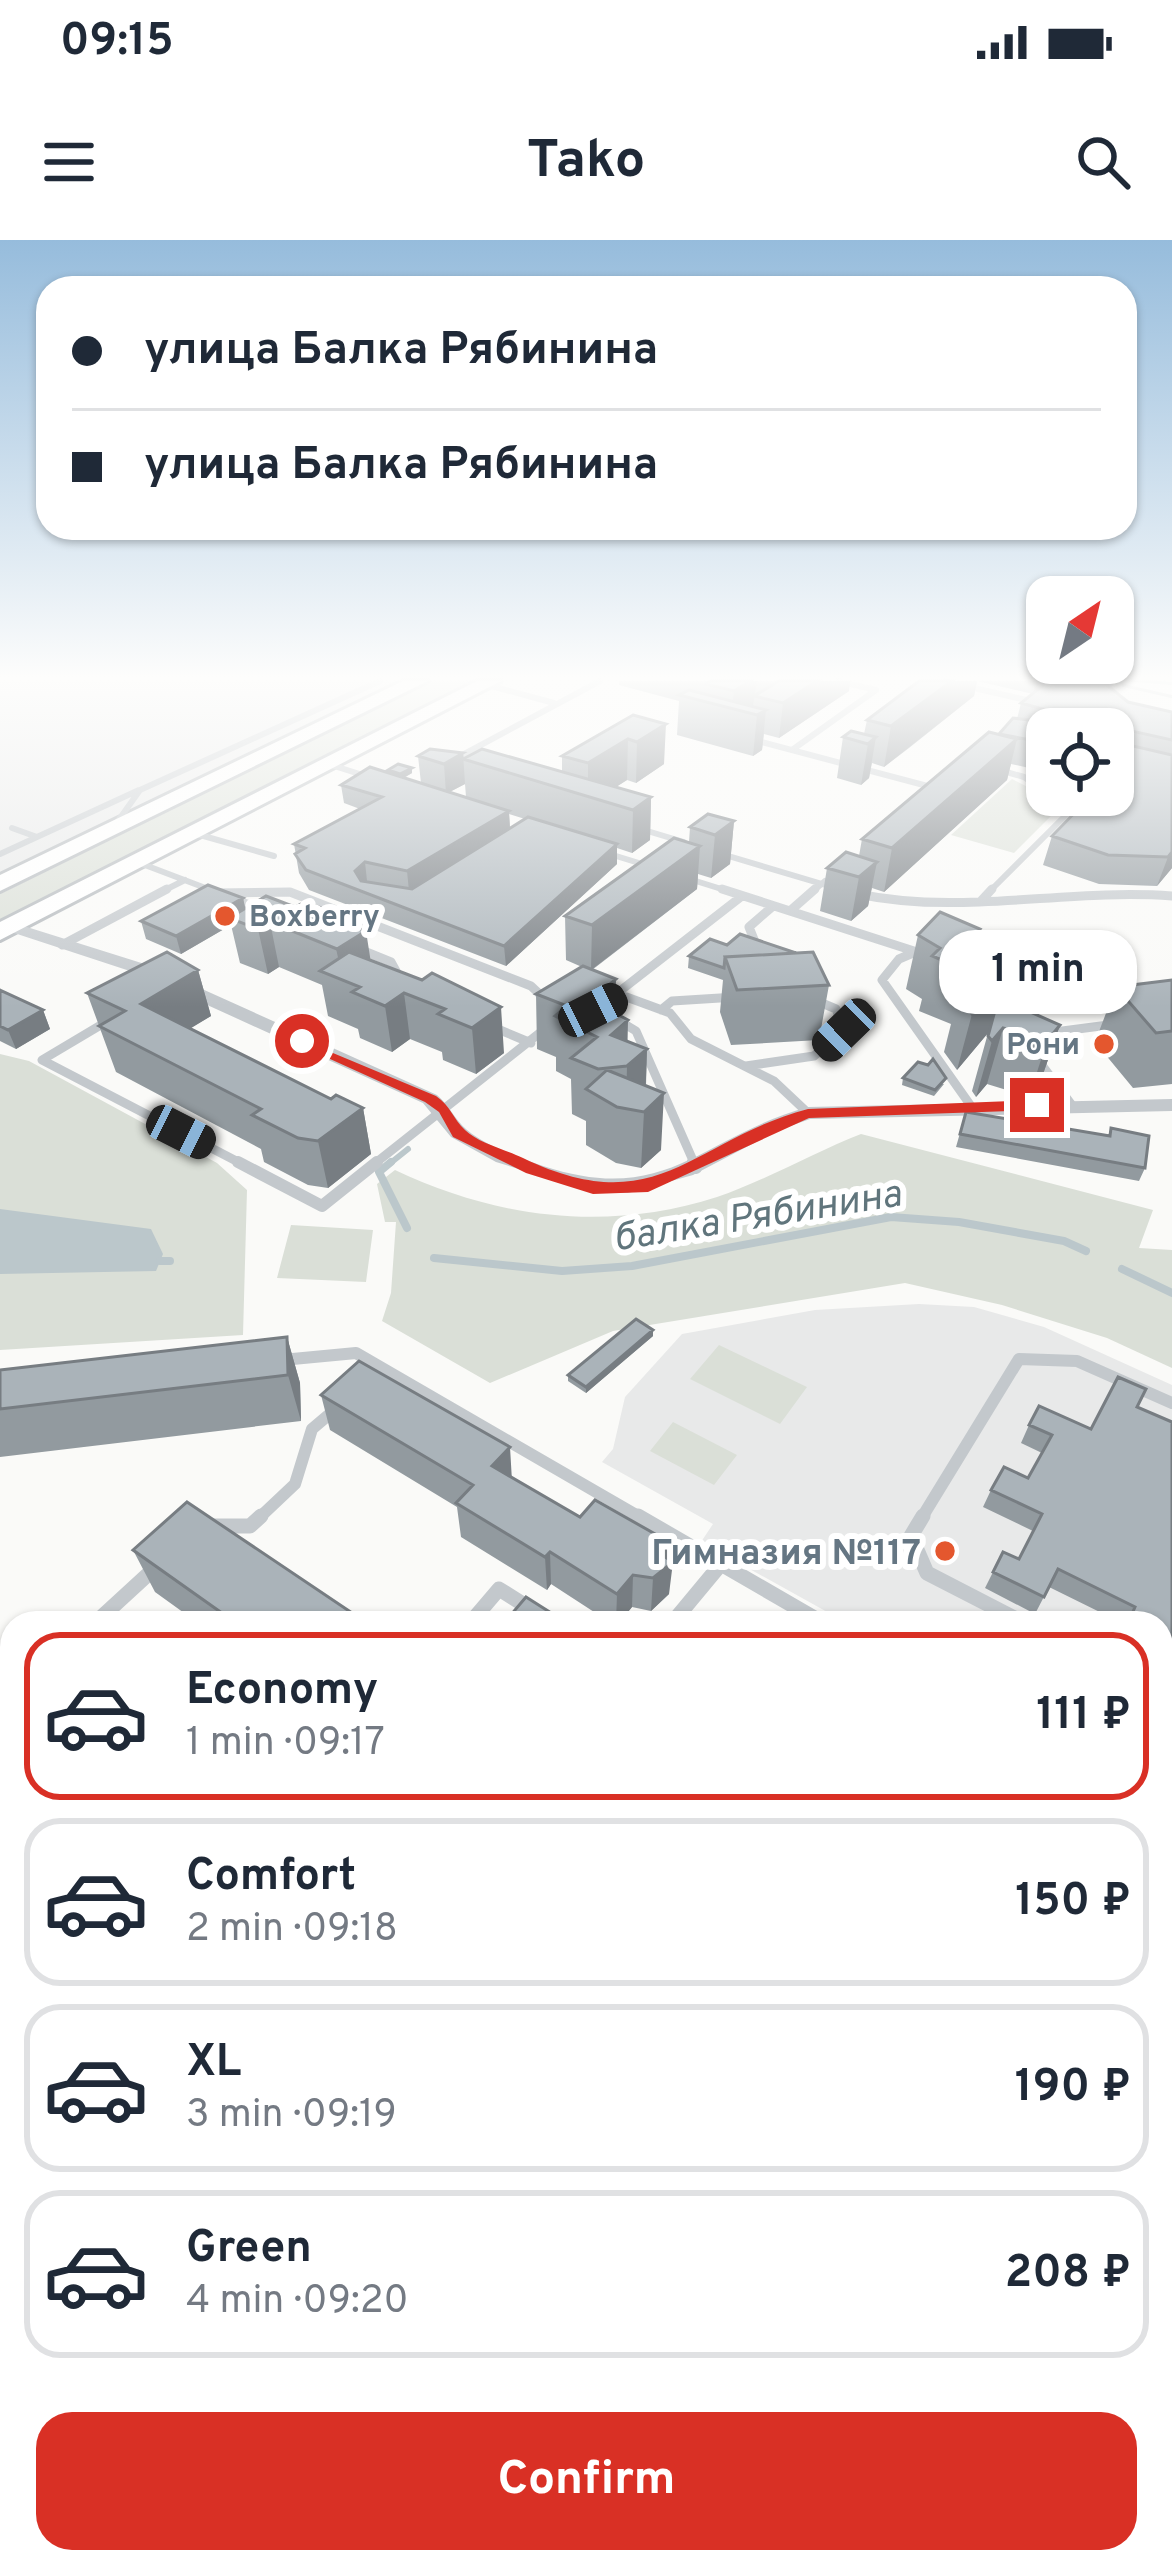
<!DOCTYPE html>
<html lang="en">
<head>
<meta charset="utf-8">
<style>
  body { margin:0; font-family:Overpass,sans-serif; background:#f2f2f3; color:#1f2937; height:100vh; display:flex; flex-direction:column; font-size:45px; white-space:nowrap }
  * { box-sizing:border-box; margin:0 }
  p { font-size:39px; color:#747a83 }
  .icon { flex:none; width:66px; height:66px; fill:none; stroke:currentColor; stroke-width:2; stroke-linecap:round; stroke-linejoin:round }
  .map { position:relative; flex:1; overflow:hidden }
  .sheet { position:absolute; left:0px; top:1371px; width:1173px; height:963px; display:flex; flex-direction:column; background:#fff; border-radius:36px 36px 0 0; box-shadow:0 3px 9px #0004 }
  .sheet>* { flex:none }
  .banner { position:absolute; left:36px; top:36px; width:1101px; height:264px; border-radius:36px; box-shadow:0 3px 9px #0004; display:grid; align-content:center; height:264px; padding:0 36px; background:#fff }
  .needle { width:78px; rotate:35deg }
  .fabs { position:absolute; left:1026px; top:336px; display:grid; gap:24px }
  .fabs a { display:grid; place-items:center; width:108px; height:108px; border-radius:24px; background:#fff; box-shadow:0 3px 9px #0004; font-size:60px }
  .end { position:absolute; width:54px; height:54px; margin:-27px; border:15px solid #d93025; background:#fff; box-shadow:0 0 0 6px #fff }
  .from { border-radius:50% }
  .bubble { position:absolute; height:84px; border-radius:36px; background:#fff; box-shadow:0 3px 9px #0004; font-size:39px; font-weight:700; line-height:84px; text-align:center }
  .car { position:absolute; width:36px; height:72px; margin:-36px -18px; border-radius:15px; box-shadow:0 0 9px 3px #0007; background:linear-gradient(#222 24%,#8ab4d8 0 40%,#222 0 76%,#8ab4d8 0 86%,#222 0) }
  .banner b { display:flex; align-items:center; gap:42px; height:114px; font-size:45px }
  .banner b+b { border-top:3px solid #e0e1e3 }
  .banner i { width:30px; height:30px; background:#1f2937 }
  ul { padding:21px 0 0; list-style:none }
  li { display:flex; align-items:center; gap:36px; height:168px; margin:0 24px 18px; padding:0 12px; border:6px solid #e0e1e3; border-radius:36px }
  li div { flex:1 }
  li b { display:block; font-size:45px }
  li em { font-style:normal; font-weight:700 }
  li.active { border-color:#d93025 }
  li>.icon { width:108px; height:108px; stroke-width:1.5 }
  .button { display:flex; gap:24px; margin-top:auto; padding:24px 36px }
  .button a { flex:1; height:138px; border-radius:36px; background:#d93025; color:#fff; font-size:48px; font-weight:700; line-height:138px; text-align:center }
  .status { display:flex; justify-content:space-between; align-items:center; height:84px; padding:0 60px; background:#fff; direction:ltr }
  .status svg { height:33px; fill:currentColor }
  header { display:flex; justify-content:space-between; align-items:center; height:156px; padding:0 36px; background:#fff; font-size:54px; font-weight:700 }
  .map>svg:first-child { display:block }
  .built { fill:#e8e9e9 }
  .green { fill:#dadfd7 }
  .water { fill:#bbc7cb }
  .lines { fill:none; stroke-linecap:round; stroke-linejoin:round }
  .stream-far1 { stroke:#bbc7cb; stroke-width:6 }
  .stream { stroke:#bbc7cb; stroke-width:8 }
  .secondary-casing { stroke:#b3babf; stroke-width:6 }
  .trunk-casing { stroke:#b4b9bd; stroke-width:6 }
  .service-far4 { stroke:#c3c8cc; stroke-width:6 }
  .service-far3 { stroke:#c3c8cc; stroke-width:9 }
  .service-far2 { stroke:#c3c8cc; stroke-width:12 }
  .service-far1 { stroke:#c3c8cc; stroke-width:15 }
  .service { stroke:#c3c8cc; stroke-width:20 }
  .minor { fill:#c3c8cc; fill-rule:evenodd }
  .secondary { fill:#fff; fill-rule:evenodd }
  .trunk { fill:#fff; fill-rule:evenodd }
  .wall { fill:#929a9f; fill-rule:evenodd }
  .shaded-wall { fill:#777d82 }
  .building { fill:#aab3b9; stroke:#777d82; stroke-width:3 }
  .route { fill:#d93025 }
  .poi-dot { fill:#e4572e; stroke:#fff; stroke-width:4.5 }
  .labels { text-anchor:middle; stroke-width:12; stroke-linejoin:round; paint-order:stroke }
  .far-poi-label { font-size:30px; font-weight:bold; fill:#657683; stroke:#fff; text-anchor:start }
  .poi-label { font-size:36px; font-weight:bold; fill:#657683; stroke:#fff; text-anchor:end }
  .water-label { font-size:39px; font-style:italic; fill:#60757c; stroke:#fff }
</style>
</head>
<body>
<div class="status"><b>09:15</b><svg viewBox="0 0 49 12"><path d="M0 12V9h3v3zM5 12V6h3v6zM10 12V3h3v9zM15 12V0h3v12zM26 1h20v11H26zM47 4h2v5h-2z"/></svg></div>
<header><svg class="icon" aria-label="menu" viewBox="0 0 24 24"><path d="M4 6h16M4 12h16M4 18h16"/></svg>Tako<svg class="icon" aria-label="search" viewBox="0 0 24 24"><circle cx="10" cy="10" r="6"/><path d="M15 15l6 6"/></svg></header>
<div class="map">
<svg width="1172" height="2332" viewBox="0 0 1172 2332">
  <rect width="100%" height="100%" fill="#fafaf8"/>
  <path class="built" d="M0 441H410L0 640Z
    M919 1064 974 1067 1044 1087 1172 1145V1565L1161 1558V1383H847L701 1302 713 1284 602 1222 613 1209 625 1157 682 1094 815 1070Z"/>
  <path class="green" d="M431 441H479L0 684V654Z
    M1012 539 1043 555 1035 564 1057 570 1014 613 951 595Z
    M0 814 29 821 217 923 247 950 243 1095 0 1110Z
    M861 894 1153 970 1139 1008 1172 1010V1128L1107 1098 1002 1065 905 1043 613 1091 490 1143 382 1081 391 1053 396 982H385L377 944 395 930C498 979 608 992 717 957 762 942 815 912 861 894Z
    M291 985 373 990 366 1042 277 1038Z
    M719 1105 807 1147 780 1184 690 1139Z
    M673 1182 737 1215 714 1245 650 1211Z"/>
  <path class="water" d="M0 969 151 989 163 1014 156 1031 0 1034Z"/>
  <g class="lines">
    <path class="stream-far1" d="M388 925 408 909"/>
    <path class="stream" d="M391 922 379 932 407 988
      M434 1018 562 1031 632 1026 891 977 959 982 1064 1001 1086 1011
      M160 1021H170
      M1122 1029 1172 1053"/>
    <defs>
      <path id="secondary" d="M1122 441 1172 445V455L1124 444Z
        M0 2057 12 2062V2125L0 2120Z
        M0 2250 12 2255V2322H68L72 2332H8L0 2319Z
        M174 2322H238L242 2332H178Z"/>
      <path id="trunk" d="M403 441H428L0 651V635Z
        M477 441H501L0 700V682Z"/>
    </defs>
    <use href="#secondary" class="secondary-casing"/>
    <use href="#trunk" class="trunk-casing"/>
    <path class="service-far4" d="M944 441 1035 462
      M484 444 554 463
      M750 499 935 548
      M792 510 876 450 838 441
      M453 520 600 441
      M328 524 372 538
      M996 529 1024 537 1047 553
      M634 587 684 602
      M12 588 37 597
      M113 588 140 550 380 441
      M193 593 274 616
      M603 612 652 627
      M715 612 839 649
      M0 614 139 550
      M137 622 216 652
      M683 637 731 652
      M161 652 185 640
      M259 652H291
      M812 652 825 641
      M989 652 1071 570 1050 555"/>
    <path class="service-far3" d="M208 649 262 670
      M722 649 917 712
      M216 653 290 652 531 746 546 760
      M858 654C963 676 1066 648 1172 656
      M980 662 992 649
      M790 671 815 649
      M62 705 167 649
      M764 706 755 702 749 687 773 666
      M359 709 391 722 402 742
      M913 713 899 719 882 740 971 866
      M621 755 670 773 691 799 774 841 808 873
      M602 765 742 656
      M661 770 672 761 736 757
      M111 779 42 820 244 925
      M616 779 636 791 695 925
      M488 785 531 803
      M1047 793 1116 784
      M1035 816 1071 864
      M746 826 814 816 844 790 836 769 810 758
      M373 925 546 788"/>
    <path class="service-far2" d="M238 922 322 966 377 922
      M693 922 696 928
      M282 1120 356 1113 643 1279
      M258 1279 295 1244 312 1189 338 1167
      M921 1279 1019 1119 1077 1121 1172 1163"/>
    <path class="service-far1" d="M638 1276 823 1383
      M923 1276 911 1296 927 1333 1024 1383
      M208 1286H250L261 1276
      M95 1383 156 1327
      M470 1383 499 1349 553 1383
      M672 1383 721 1324
      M0 1437 12 1447
      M1161 1455 1172 1461
      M1161 1578 1172 1585
      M0 1725 12 1712"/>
    <path class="service" d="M1161 1783 1172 1790
      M0 1856 12 1869
      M412 2322 422 2332
      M979 2322 990 2332
      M686 2332 690 2322"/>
    <path class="minor" d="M11 682 151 726 437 855C449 865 455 880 467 890 488 907 517 917 543 926 668 967 700 897 808 867L1172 859V871L810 879 779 890 693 935 628 953 593 952 496 922 451 897 423 863 139 734 5 690 3 687Z"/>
    <use href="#secondary" class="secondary"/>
    <use href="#trunk" class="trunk"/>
  </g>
  <path class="wall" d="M619 441H850L849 451 779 498 764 494 762 510 753 516 677 495 679 461 619 445Z
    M919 441H1116L1110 448 1128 462 1172 472V628L1157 646 1099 644 1043 625 1052 596 1113 555V489H1047V532L1011 524 1007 540 884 652 872 648 868 666 851 681 820 671 827 628 859 616 862 599 999 494 1017 479 1021 463 1033 454 977 441 974 456 909 508 884 527 872 523 869 538 861 545 837 538 843 497 864 494 867 480Z
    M633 475 664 524 636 543 627 540 616 547 651 557 650 600 632 613 617 608V624L506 726 309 650 299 633 294 604 360 569 344 563 341 545 389 533 388 530 412 528V533L404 538 421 543 418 516 463 513 464 518 562 532V516ZM465 544 466 557 449 552ZM509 574 525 579 510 588Z
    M734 581 730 624 711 638 698 634 697 649 592 730 616 774 627 801 647 809 646 846 661 910 641 928 616 923 586 905V881L572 874 571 839 556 831V817L537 809 536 754 582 727 566 720 565 676 689 602 690 587Z
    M243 658 245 669 295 667 335 673 336 679 371 720 422 740 504 813 476 834 443 820 442 812 410 799 392 812 360 798 358 789 328 776 322 745 279 727 268 734 240 723 231 685 181 714 146 699 141 681Z
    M980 689 975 709 998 735 1025 760 1024 769 1060 785 1041 840 1029 857 987 844 976 857 972 851 988 793 957 830 944 812 951 784 919 771 922 759 906 749 918 695Z
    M710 699 829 745 819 800 731 805 720 772 723 740 688 728 689 716Z
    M198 730 211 776 190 788 331 859 363 868 371 914 328 948 308 945 264 922 261 909 116 832 87 753Z
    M1172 740V844L1133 848 1095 802 1116 747Z
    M0 750 43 770 50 789 16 809 0 801Z
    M903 838 944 844 934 856 902 845Z
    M966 872 1108 896 1111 888 1145 928 1139 941 956 907Z
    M653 1090V1096L586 1153 568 1141V1135Z
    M287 1097 300 1143 301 1181 0 1217V1130Z
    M321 1155 512 1237 580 1277 670 1320 669 1354 651 1371 632 1367 619 1383H611L551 1344 547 1350 461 1297 457 1267 330 1190Z
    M1137 1167 1172 1182V1437L1167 1443 1161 1440V1383H1122L1049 1347 1035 1374 985 1348 1003 1312 1019 1319 1033 1291 983 1267 991 1250 1028 1238 1042 1213 1021 1203 1029 1185 1091 1189Z
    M133 1310 367 1383H198L155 1352Z
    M1161 1619 1172 1624V1745L1161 1738Z
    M1161 2048 1172 2055V2194L1161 2186Z
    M753 2322H858L854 2332H749Z"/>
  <path class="shaded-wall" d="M750 441H757L752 472 732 469 734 451Z
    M817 441H850L849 451 779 498 783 463Z
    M952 441H977L974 456 884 527 891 486Z
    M1037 441H1049L1033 454Z
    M1102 441H1116L1093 468Z
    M766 470 762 510 753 516 757 475Z
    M666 484 664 524 636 543 637 502Z
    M876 497 869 538 861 545 868 504Z
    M628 499 627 540 597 559 588 556V523Z
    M1017 499 1007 540 884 652 892 608Z
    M463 513 465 544 446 554 444 524Z
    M412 528V533L401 539 400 534Z
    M651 557 650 600 632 613 633 570Z
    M509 571 510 590 409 651 407 631Z
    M734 581 730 624 711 638 715 595Z
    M617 604V624L506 726 504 706Z
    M700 606 697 649 591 730 592 685Z
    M1172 612V628L1157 646 1168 617Z
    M365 622 367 641 358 651 355 631Z
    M877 622 868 666 851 681 859 637Z
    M243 658 247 676 229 678 231 685 181 714 176 696Z
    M335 673 341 707 366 691 373 736 343 740 329 677Z
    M270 682 279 727 268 734 258 689Z
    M980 689 969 731 965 705Z
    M1002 720 993 751 1004 738 988 793 957 830 972 774 991 732Z
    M198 730 211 776 155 810 141 764Z
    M616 739 615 791 628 780 627 826 596 763 598 754Z
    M404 753 410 799 392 812 385 766Z
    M501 767 504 813 476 834 472 788Z
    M43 770 50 789 16 809 8 790Z
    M1060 785 1041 840 1029 857 1047 801Z
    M1003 788 987 844 976 857 992 801Z
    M647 809 645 865 626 869 627 826Z
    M664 853 661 910 641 928 644 872Z
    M363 868 371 914 328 948 318 901Z
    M653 1090V1096L586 1153V1147Z
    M287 1097 300 1143 301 1181 288 1135Z
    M510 1207 512 1241 492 1226Z
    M671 1303 669 1325 673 1322 669 1354 651 1371 653 1338 662 1315Z
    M550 1312 551 1344 547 1350 545 1317Z
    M633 1335 632 1367 619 1383H616L617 1354Z
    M12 1593V1642L0 1631V1604Z"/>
  <path class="building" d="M711 441H750L734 451 706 444Z
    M779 441H817L783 463 754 456Z
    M919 441H952L891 486 867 480Z
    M1048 441H1102L1128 462 1172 472V500L1123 489 1115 493 1120 503 1172 515V612L1168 617 1108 615 1052 596 1092 555H1113V533L1127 519 1113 516V489H1047V503L999 494 1013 478 1061 484 1057 473 1021 463Z
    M689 450 766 470 757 475 679 455Z
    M633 475 666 484 637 502 628 499 588 523 562 516Z
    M851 491 876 497 868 504 843 497Z
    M989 492 1017 499 892 608 862 599Z
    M430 509 463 513 444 524 418 516Z
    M482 509 651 557 633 570 463 519Z
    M398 524 412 528 400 534 388 530Z
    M370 527 509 571 407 631 365 622 355 631 361 641 412 649 528 577 617 604 504 706 306 630 295 614 305 608 294 604 382 557 341 545Z
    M708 574 734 581 715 595 690 587Z
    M674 598 700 606 592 685 565 676Z
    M846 612 877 622 859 637 827 628Z
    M208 645 243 658 176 696 141 681Z
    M266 656 295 667 305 662 335 673 329 677 366 691 337 709 270 682 258 689 229 678Z
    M940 672 980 689 965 705 1002 720 991 732 1030 745 1019 758 1027 760 1021 768 1060 785 1047 801 1003 788 992 801 988 796 1004 738 972 774 958 757 978 735 932 716 940 708 918 695Z
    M740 694 796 713 725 717 724 728 689 716 710 699 727 705Z
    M167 712 198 730 141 764 331 859 336 855 363 868 318 901 298 898 252 875 261 869 99 786 125 771 87 753Z
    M349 712 422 740 432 733 501 767 472 788 438 774 445 769 404 753 385 766 352 752 360 747 320 731Z
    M813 712 829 745 737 750 725 717Z
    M583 726 616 739 598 754 605 756 596 763 628 780 611 795 647 809 627 826 598 829 571 818 597 797 555 776 567 766 536 754Z
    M1172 740V791L1156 793 1116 747Z
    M0 750 43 770 8 790 0 786Z
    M933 819 946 838 935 850 903 838 918 822 928 825Z
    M607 830 664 853 644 872 617 867 586 849Z
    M966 872 1110 896 1111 888 1149 896 1145 928 960 894Z
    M636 1079 653 1090 586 1147 568 1135Z
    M287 1097 288 1135 0 1169V1130Z
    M359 1121 510 1207 492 1226 580 1277 595 1260 671 1303 662 1315 673 1322 653 1338 633 1335 617 1354 550 1312 545 1317 456 1263 473 1245 321 1155Z
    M1118 1137 1146 1149 1137 1167 1172 1182V1423L1161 1418V1383H1128L1135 1367 1058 1329 1044 1357 993 1332 1003 1312 1019 1319 1042 1274 991 1250 1004 1227 1028 1238 1052 1195 1029 1185 1039 1166 1091 1189Z
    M187 1262 367 1383H236L133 1310Z
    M526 1357 567 1383H504Z
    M0 1512 12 1522V1593L0 1604Z
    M1161 1619 1172 1624V1699L1161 1692Z
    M1161 2048 1172 2055V2160L1161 2152Z
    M773 2322H858L854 2332H769Z"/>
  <linearGradient id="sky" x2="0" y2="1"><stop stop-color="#96bcdc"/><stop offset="0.57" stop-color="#fdfdfc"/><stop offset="1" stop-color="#fdfdfc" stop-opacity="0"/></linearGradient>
  <rect width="1172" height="767" fill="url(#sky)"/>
  <path class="route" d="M297 798 436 856C451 866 453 879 465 890 478 903 507 910 523 918 658 983 691 900 808 869L1037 860 1045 865 1037 870 809 878 648 952 593 954 526 933 453 897 439 872 425 862 297 804Z"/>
  <g class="poi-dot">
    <circle cx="225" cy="676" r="12"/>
    <circle cx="1104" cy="804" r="12"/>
    <circle cx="945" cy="1311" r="12"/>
  </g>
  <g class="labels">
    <g class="far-poi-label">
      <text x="249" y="686">Boxberry</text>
      <text x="1080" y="814" text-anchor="end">Рони</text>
    </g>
    <g class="poi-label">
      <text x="921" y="1324">Гимназия №117</text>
    </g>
    <g class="water-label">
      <text transform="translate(757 974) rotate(-9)" y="14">балка Рябинина</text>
    </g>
  </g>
</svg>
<div class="fabs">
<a><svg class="needle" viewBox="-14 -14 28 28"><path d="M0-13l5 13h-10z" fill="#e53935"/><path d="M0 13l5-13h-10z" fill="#747a83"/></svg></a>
<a><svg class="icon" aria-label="locate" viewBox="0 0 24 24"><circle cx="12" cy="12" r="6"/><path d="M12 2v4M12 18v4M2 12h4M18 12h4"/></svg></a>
</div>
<i class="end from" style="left:302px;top:801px"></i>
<i class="end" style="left:1037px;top:865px"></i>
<div class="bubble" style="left:939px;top:690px;width:198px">1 min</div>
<i class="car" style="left:593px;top:770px;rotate:63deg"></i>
<i class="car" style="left:844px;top:790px;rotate:226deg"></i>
<i class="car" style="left:181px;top:892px;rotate:117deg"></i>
<div class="banner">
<b><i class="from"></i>улица Балка Рябинина</b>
<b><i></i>улица Балка Рябинина</b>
</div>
<section class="sheet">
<ul>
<li class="active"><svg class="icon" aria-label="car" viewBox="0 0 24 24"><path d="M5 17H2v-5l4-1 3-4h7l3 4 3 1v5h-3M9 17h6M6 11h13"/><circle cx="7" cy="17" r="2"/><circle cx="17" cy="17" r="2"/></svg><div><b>Economy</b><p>1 min · 09:17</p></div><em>111 ₽</em></li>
<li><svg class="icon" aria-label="car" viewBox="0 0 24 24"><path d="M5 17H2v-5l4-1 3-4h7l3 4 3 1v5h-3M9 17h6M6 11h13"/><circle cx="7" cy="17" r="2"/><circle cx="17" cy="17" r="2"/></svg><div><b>Comfort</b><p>2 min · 09:18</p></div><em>150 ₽</em></li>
<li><svg class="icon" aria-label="car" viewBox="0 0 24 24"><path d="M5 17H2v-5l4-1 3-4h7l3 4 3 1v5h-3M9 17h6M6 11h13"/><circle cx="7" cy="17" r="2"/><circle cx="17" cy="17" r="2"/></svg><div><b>XL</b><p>3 min · 09:19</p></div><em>190 ₽</em></li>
<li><svg class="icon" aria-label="car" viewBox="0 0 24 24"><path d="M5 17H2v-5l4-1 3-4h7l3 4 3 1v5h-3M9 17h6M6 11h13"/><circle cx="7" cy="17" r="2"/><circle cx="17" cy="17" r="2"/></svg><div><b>Green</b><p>4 min · 09:20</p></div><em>208 ₽</em></li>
</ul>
<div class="button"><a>Confirm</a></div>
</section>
</div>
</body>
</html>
